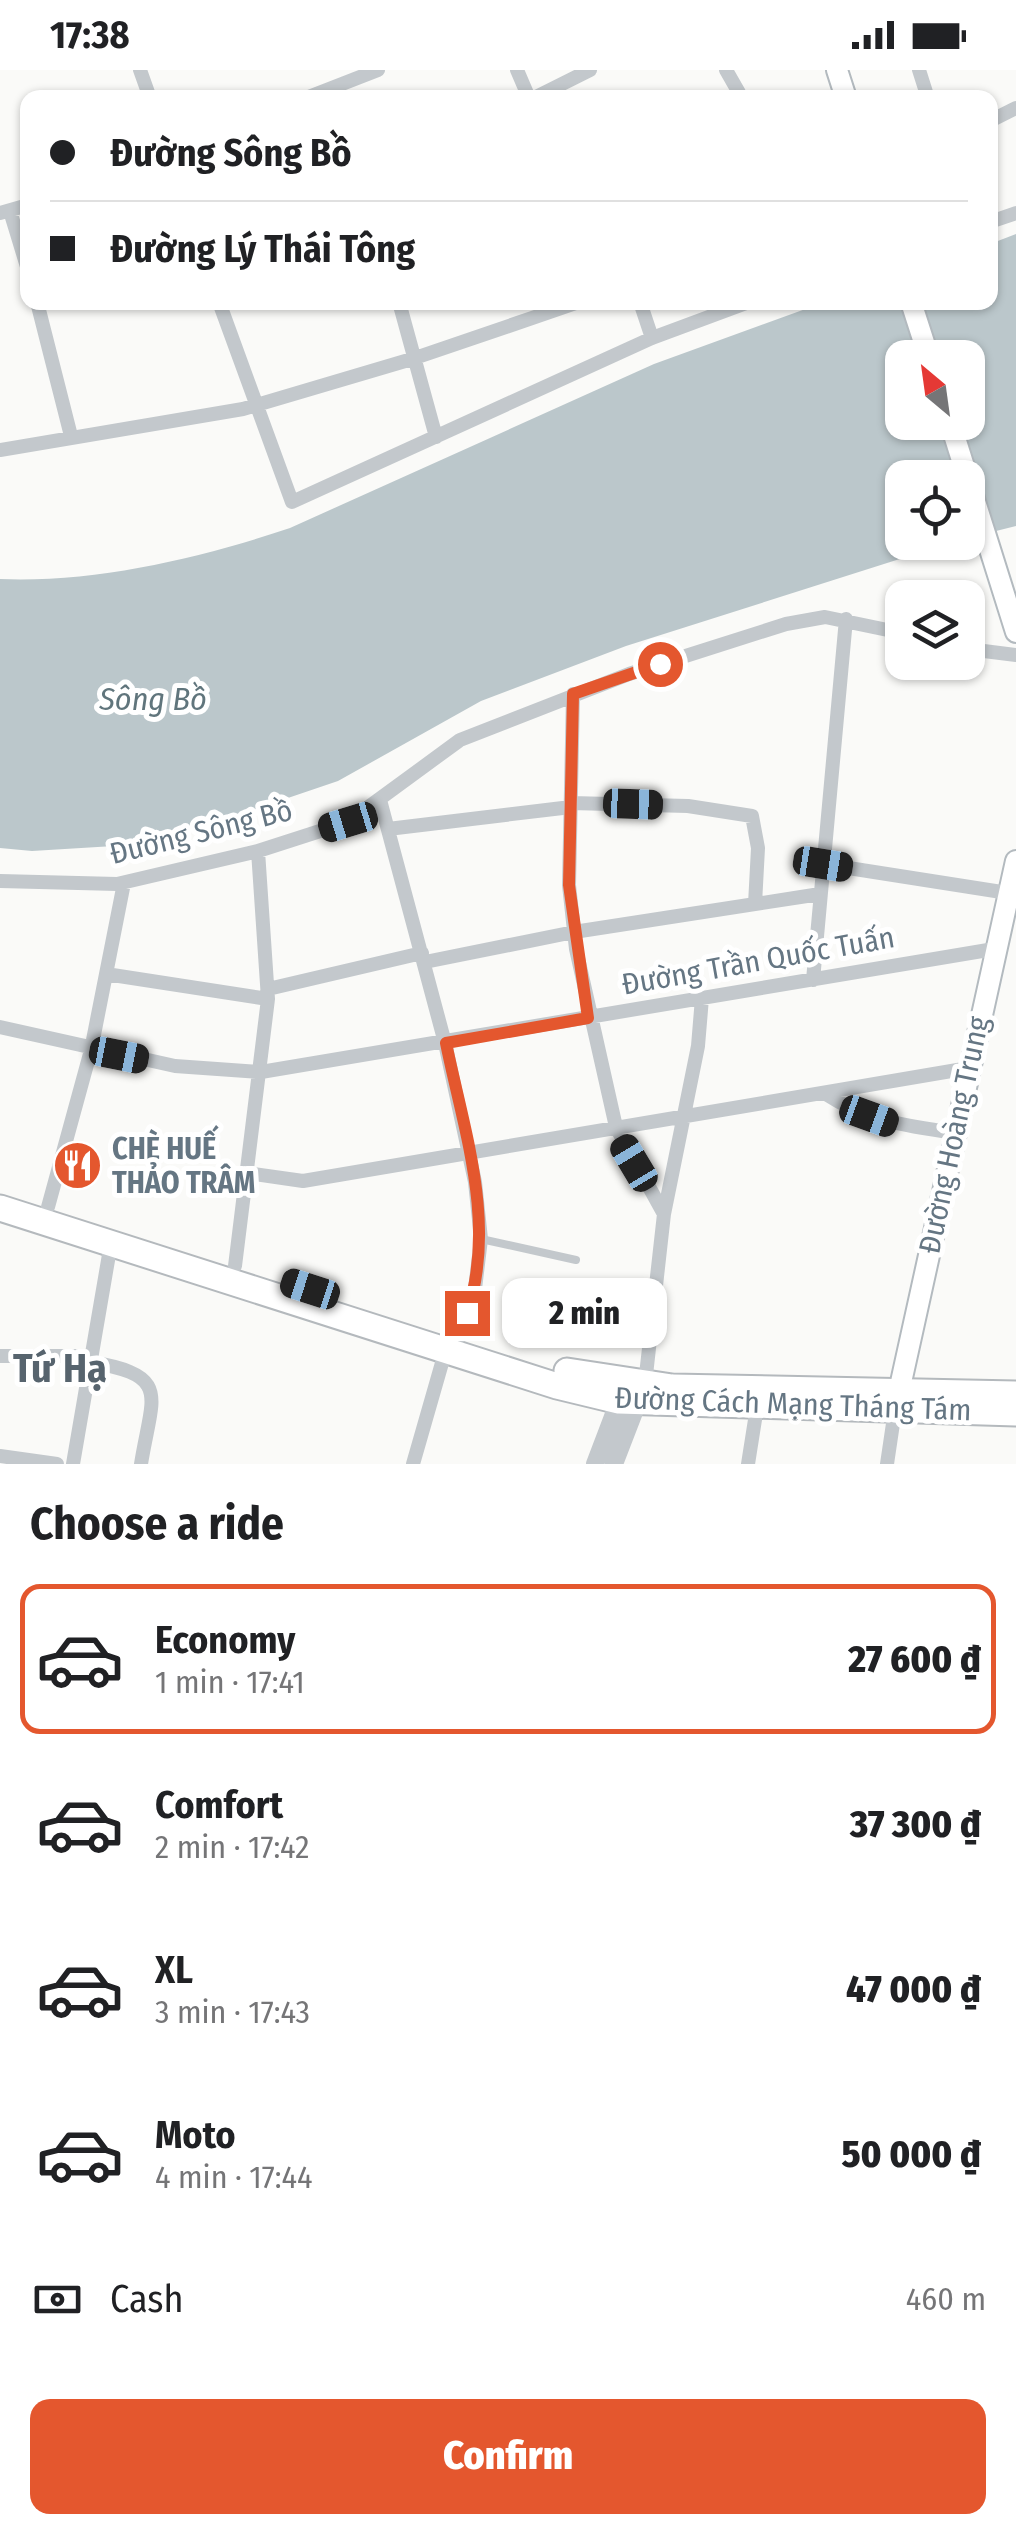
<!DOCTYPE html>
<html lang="en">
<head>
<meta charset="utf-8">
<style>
  body { margin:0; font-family:"Fira Sans Condensed",sans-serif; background:#f6f6f6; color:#202124; height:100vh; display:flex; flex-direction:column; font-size:38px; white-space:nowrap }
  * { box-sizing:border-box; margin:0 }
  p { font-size:32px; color:#757577 }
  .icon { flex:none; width:55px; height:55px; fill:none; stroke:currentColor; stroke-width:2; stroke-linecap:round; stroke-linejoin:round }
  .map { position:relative; height:1394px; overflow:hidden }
  .details { display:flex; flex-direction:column; background:#fff; flex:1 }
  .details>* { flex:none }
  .top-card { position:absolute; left:20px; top:20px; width:978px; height:220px; border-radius:20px; box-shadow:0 2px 8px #0004; display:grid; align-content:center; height:220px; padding:0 30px; background:#fff }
  .needle { width:65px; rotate:331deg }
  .controls { position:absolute; left:885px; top:270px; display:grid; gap:20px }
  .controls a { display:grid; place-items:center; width:100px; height:100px; border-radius:20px; background:#fff; box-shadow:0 2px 8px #0004; font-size:50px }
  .end { position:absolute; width:45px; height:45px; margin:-22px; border:12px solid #e4572e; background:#fff; box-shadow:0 0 0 5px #fff }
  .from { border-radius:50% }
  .bubble { position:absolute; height:70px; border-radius:20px; background:#fff; box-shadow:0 2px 8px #0004; font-size:32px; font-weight:800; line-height:70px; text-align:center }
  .car { position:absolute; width:30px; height:60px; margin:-30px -15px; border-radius:12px; box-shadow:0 0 8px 2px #0007; background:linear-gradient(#222 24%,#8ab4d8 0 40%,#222 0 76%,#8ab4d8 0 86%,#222 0) }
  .top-card b { display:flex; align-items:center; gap:35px; height:95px; font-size:38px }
  .top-card b+b { border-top:2px solid #e0e0e0 }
  .top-card i { width:25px; height:25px; background:#202124 }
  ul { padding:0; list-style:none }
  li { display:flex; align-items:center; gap:30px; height:150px; margin:0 20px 15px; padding:0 10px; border:5px solid transparent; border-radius:20px }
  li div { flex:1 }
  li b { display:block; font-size:38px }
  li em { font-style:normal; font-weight:800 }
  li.selected { border-color:#e4572e }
  li>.icon { width:90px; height:90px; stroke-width:1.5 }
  h2 { padding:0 30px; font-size:45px; line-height:120px }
  .pay { display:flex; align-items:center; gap:25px; height:110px; padding:0 30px; font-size:38px }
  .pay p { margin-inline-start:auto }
  .cta { display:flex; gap:20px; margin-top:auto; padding:20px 30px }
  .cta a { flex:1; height:115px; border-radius:20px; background:#e4572e; color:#fff; font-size:40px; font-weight:800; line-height:115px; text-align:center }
  .status { display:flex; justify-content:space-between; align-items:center; height:70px; padding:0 50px; background:#fff; direction:ltr }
  .status svg { height:28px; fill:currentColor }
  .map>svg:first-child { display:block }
  .water { fill:#bbc7cb; fill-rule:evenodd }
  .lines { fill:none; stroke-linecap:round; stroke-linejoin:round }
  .secondary-casing { stroke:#b3babf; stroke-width:24 }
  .trunk-casing { stroke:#b4b9bd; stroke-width:29 }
  .service { stroke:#c3c8cc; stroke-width:8 }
  .minor { stroke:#c3c8cc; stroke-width:14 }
  .tertiary { stroke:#c3c8cc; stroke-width:18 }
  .secondary { stroke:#fff; stroke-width:20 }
  .trunk { stroke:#fff; stroke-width:25 }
  .route { stroke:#e4572e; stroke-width:12 }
  .labels { text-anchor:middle; stroke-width:10; stroke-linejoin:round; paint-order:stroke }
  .street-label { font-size:30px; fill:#657683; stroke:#fff }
  .poi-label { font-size:30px; font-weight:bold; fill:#657683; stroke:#fff; text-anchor:start }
  .water-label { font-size:32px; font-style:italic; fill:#60757c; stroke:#fff }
  .district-label { font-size:40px; font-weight:bold; fill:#57646e; stroke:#fff }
</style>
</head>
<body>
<div class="status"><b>17:38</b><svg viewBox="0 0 49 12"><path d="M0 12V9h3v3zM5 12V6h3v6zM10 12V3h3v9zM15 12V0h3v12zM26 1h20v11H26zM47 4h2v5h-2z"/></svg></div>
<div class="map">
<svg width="1016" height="1394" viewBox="0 0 1016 1394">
  <rect width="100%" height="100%" fill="#fafaf8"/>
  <path class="water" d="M1016 164V456L968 468V408H902V472L950 473 626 576 481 631 338 711 199 758 114 776 32 781 0 778V509C95 513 201 488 290 458L654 294 822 233 990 232V174ZM902 288H968V352H902Z"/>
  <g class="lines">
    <defs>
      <path id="secondary" d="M837 0 846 28
        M911 232 929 288
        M950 352 1016 562
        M896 1335 1016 791"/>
      <path id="trunk" d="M0 1138 557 1316 619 1331 1016 1343
        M567 1301 672 1317 1016 1324"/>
    </defs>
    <use href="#secondary" class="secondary-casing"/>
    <use href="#trunk" class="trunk-casing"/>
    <path class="service" d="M481 1169 576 1190"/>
    <path class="minor" d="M140 0 150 28
      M517 0 529 28
      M726 0 742 28
      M919 0 926 22 922 28
      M306 28 378 0
      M534 28 590 0
      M990 51 1016 38
      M10 141 28 200
      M0 143 28 135
      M990 152 1016 143
      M37 232 71 366
      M219 232 292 432 652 268 749 232
      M399 232 436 367
      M640 232 652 268
      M0 380 243 339 412 289 579 232
      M968 579 1016 585
      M573 624 569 815 576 879 616 1057 664 1144
      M380 730 445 973 475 1112 481 1169 475 1219 459 1267
      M571 733 688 736 752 746 758 778 755 834
      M388 759 571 737
      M823 794 1008 823
      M0 811 117 814 258 781 348 752 460 670 629 604 786 554 825 547 902 563
      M425 892 574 862 820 824
      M106 904 268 929
      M813 910 846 549
      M268 919 422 883
      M0 957 175 996 261 1002 994 879
      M824 1023C865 1050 906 1056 955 1063
      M247 1103 303 1111 969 998
      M48 1137 91 980 124 813
      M235 1196 268 929 258 781
      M0 1286H92
      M91 1292C172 1306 152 1325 141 1394
      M645 1314 664 1144 698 976 702 928
      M0 1386 57 1394
      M73 1394 111 1173
      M413 1394 446 1279
      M748 1394 757 1337
      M887 1394 895 1340"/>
    <path class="tertiary" d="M595 1394 622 1323
      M614 1394 641 1324"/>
    <use href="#secondary" class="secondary"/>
    <use href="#trunk" class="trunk"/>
  </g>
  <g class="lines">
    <path class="route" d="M467 1243C497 1154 464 1061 446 973L588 948 569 815 573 624 660 594"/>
  </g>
  <defs>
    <symbol id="restaurant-disc" viewBox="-11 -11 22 22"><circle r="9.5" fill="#e4572e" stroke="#fff"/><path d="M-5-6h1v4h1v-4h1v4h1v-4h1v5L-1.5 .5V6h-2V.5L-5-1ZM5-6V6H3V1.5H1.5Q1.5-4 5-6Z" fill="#fff"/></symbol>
  </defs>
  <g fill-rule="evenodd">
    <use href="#restaurant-disc" x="50" y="1068" width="55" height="55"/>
  </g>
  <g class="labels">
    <g class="street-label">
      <text transform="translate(201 762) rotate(-14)" y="10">Đường Sông Bồ</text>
      <text transform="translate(758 891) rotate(-10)" y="10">Đường Trần Quốc Tuấn</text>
      <text transform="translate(954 1065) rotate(-78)" y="10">Đường Hoàng Trung</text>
      <text transform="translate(793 1334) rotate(2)" y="10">Đường Cách Mạng Tháng Tám</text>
    </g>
    <g class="poi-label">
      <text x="112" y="1089">CHÈ HUẾ<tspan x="112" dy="34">THẢO TRÂM</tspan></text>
    </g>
    <g class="water-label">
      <text x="153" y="640">Sông Bồ</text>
    </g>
    <g class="district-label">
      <text x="60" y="1312">Tứ Hạ</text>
    </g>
  </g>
</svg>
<div class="controls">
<a><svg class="needle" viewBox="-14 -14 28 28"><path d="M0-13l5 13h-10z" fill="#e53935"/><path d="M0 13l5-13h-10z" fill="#757577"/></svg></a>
<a><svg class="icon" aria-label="locate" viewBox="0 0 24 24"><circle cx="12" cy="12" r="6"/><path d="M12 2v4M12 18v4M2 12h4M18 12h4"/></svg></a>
<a><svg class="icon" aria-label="layers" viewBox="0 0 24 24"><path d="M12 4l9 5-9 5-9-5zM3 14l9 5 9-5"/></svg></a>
</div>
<i class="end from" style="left:660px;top:594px"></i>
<i class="end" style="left:467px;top:1243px"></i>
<div class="bubble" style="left:502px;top:1208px;width:165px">2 min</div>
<i class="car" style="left:633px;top:734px;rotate:92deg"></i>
<i class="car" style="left:348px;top:752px;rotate:253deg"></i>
<i class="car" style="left:823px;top:794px;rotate:99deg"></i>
<i class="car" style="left:119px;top:985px;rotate:101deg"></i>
<i class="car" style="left:869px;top:1046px;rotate:110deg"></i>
<i class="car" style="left:634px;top:1093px;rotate:329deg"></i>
<i class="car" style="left:310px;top:1219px;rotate:288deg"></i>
<div class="top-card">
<b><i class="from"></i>Đường Sông Bồ</b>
<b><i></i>Đường Lý Thái Tông</b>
</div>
</div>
<section class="details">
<h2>Choose a ride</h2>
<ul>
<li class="selected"><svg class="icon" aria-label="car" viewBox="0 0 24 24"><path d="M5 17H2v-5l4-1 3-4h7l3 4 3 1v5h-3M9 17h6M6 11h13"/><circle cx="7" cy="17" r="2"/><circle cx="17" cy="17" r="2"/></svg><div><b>Economy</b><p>1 min · 17:41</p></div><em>27 600 ₫</em></li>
<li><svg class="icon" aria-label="car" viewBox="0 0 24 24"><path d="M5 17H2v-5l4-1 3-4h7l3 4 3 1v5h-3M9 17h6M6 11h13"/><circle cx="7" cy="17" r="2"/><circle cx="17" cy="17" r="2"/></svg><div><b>Comfort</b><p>2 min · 17:42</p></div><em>37 300 ₫</em></li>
<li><svg class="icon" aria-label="car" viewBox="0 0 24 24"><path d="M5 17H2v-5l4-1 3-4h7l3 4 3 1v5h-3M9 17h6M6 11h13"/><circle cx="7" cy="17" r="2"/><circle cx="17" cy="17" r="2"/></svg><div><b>XL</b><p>3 min · 17:43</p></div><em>47 000 ₫</em></li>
<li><svg class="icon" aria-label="car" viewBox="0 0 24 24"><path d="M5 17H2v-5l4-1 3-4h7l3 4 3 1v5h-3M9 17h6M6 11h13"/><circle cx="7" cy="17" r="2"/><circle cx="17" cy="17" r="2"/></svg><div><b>Moto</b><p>4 min · 17:44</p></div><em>50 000 ₫</em></li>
</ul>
<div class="pay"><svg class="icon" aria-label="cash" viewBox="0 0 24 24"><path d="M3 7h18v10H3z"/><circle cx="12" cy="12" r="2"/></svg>Cash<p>460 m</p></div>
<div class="cta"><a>Confirm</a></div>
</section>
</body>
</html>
